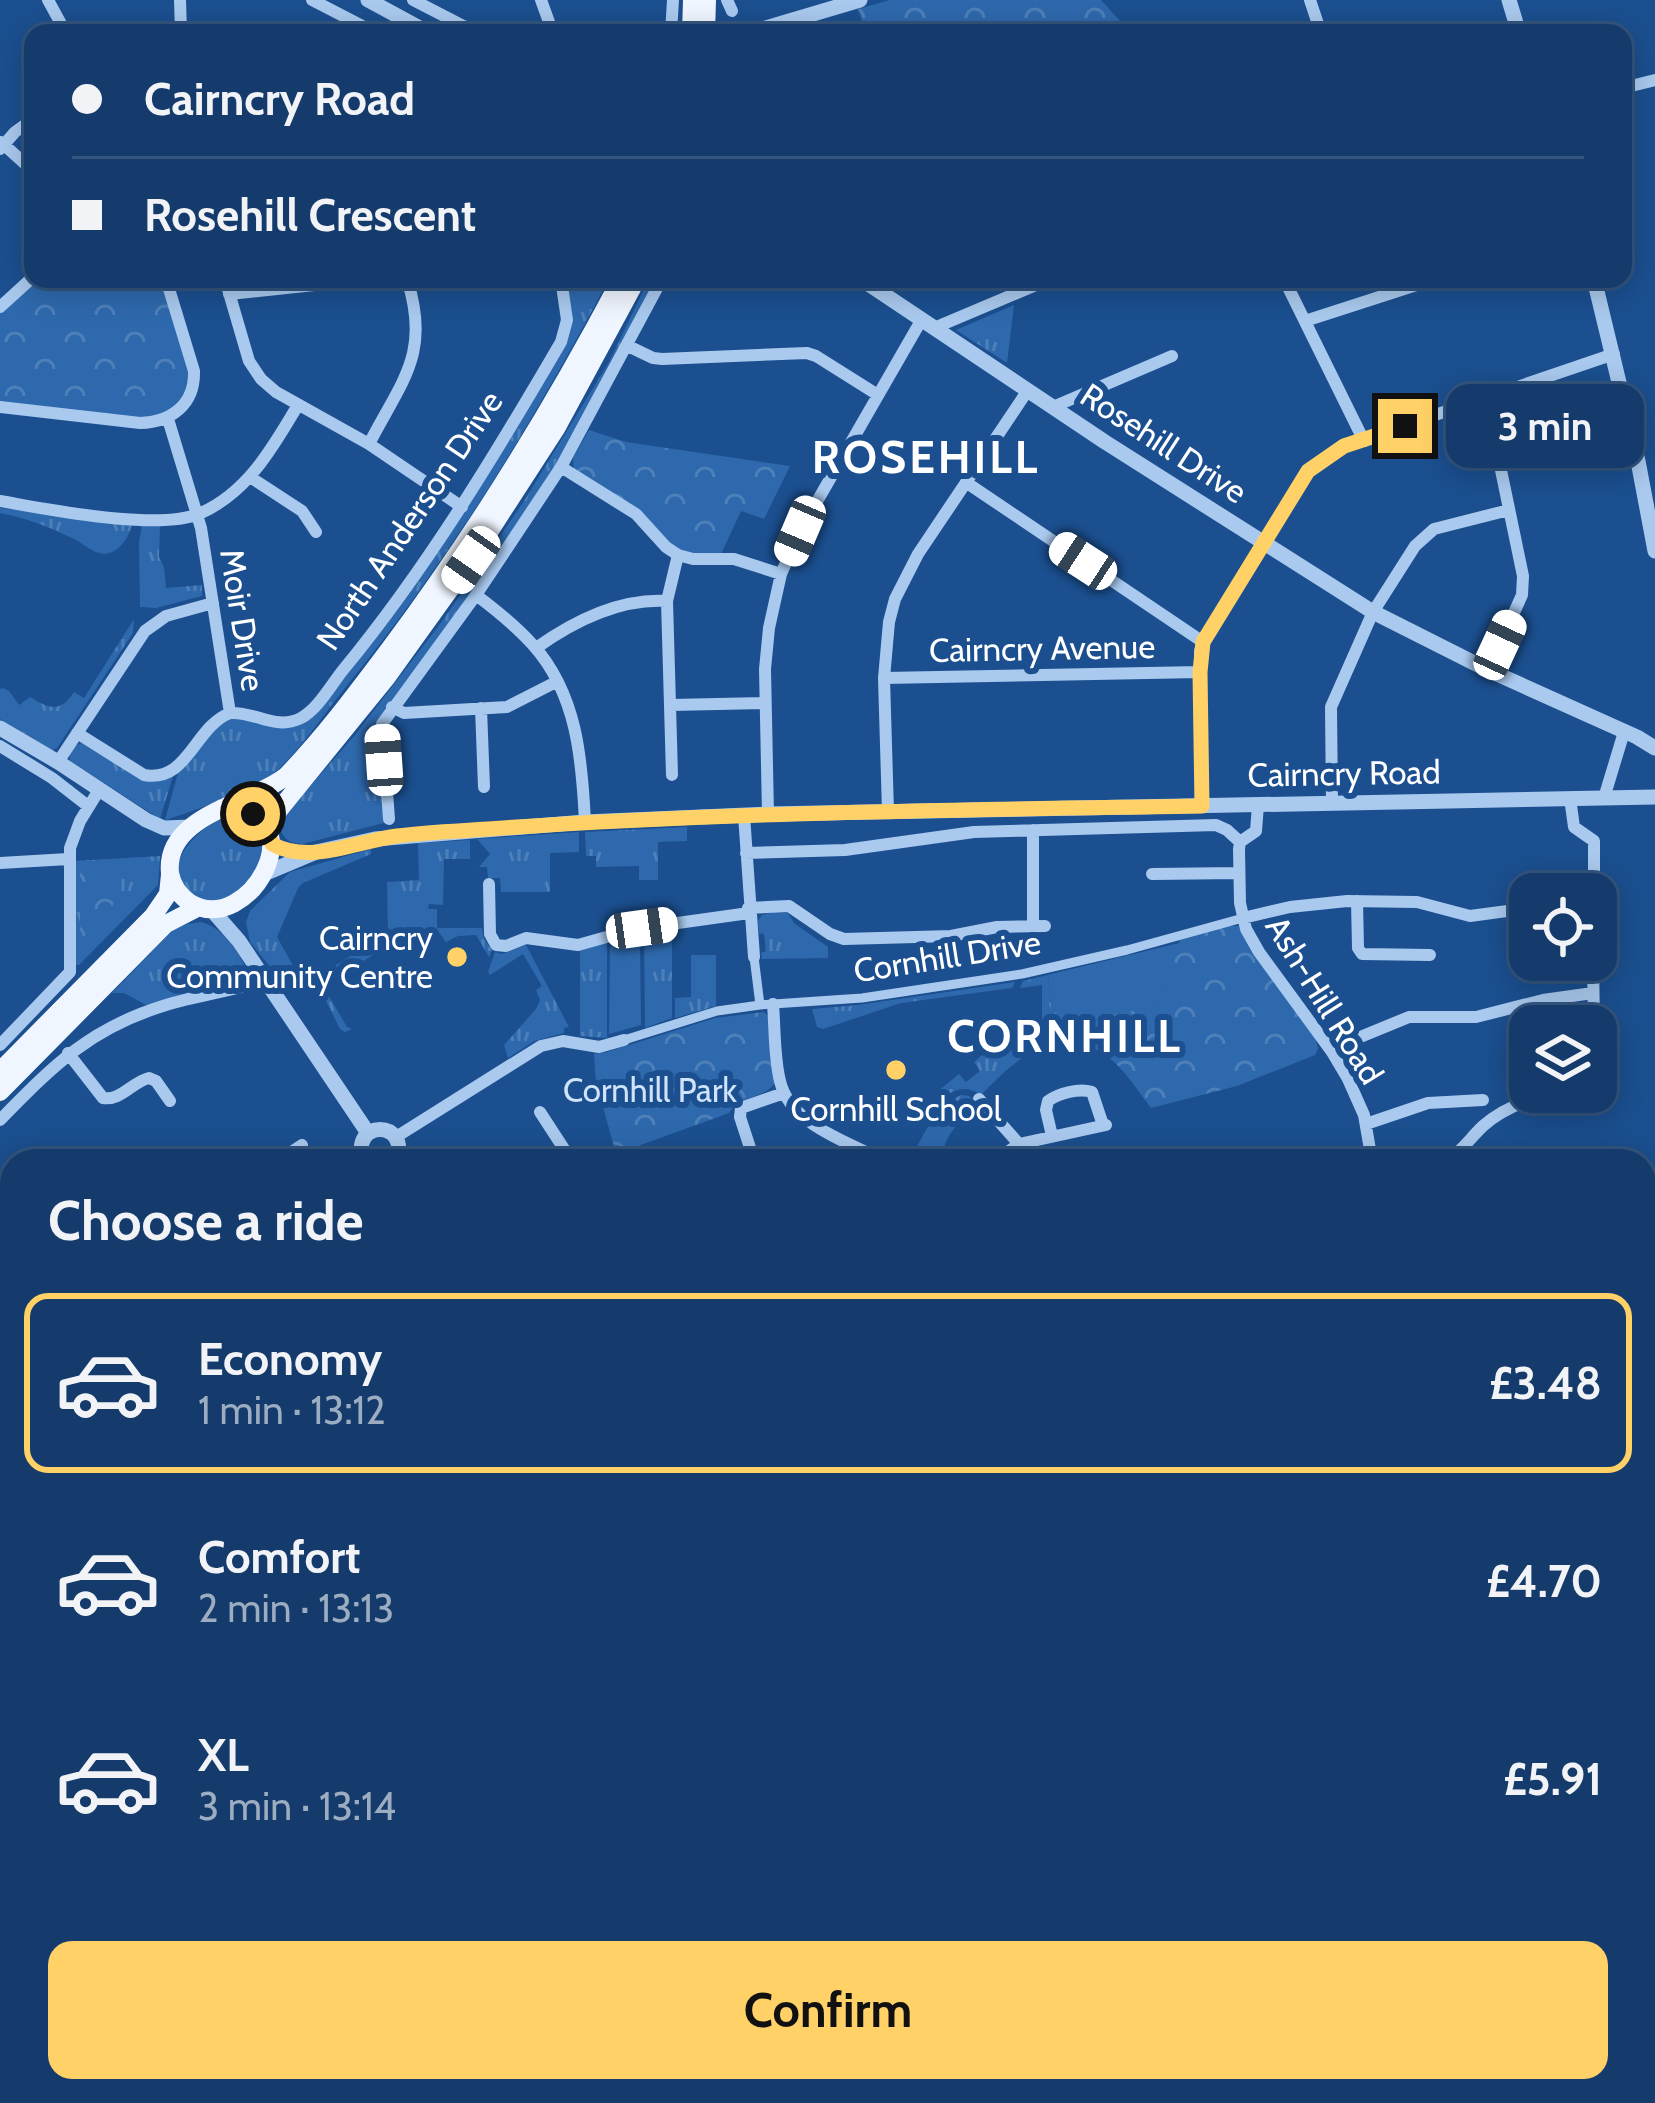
<!DOCTYPE html>
<html lang="en">
<head>
<meta charset="utf-8">
<style>
  body { margin:0; font-family:Cabin,sans-serif; background:#1d4271; color:#f1f3f6; height:100vh; display:flex; flex-direction:column; font-size:45px; white-space:nowrap }
  * { box-sizing:border-box; margin:0 }
  p { font-size:39px; color:#9dadc1 }
  .icon { flex:none; width:66px; height:66px; fill:none; stroke:currentColor; stroke-width:2; stroke-linecap:round; stroke-linejoin:round }
  .map { position:relative; flex:1; overflow:hidden }
  .side { position:absolute; left:0px; top:1149px; width:1656px; height:954px; display:flex; flex-direction:column; background:#143b6b; border-radius:36px 36px 0 0; box-shadow:0 6px 30px #0003,0 0 0 3px #33557e }
  .side>* { flex:none }
  .banner { position:absolute; left:24px; top:24px; width:1608px; height:264px; border-radius:24px; box-shadow:0 6px 30px #0003,0 0 0 3px #33557e; display:grid; align-content:center; height:264px; padding:0 48px; background:#143b6b }
  .buttons { position:absolute; left:1509px; top:873px; display:grid; gap:24px }
  .buttons a { display:grid; place-items:center; width:108px; height:108px; border-radius:24px; background:#143b6b; box-shadow:0 6px 30px #0003,0 0 0 3px #33557e; font-size:60px }
  .end { position:absolute; width:54px; height:54px; margin:-27px; border:15px solid #ffd166; background:#111; box-shadow:0 0 0 6px #111 }
  .from { border-radius:50% }
  .bubble { position:absolute; height:84px; border-radius:24px; background:#143b6b; box-shadow:0 6px 30px #0003,0 0 0 3px #33557e; font-size:39px; font-weight:800; line-height:84px; text-align:center }
  .car { position:absolute; width:36px; height:72px; margin:-36px -18px; border-radius:15px; box-shadow:0 0 9px 3px #0007; background:linear-gradient(#fff 24%,#345 0 40%,#fff 0 76%,#345 0 86%,#fff 0) }
  .banner b { display:flex; align-items:center; gap:42px; height:114px; font-size:45px }
  .banner b+b { border-top:3px solid #33557e }
  .banner i { width:30px; height:30px; background:#f1f3f6 }
  ul { padding:0; list-style:none }
  li { display:flex; align-items:center; gap:36px; height:180px; margin:0 24px 18px; padding:0 24px; border:6px solid transparent; border-radius:24px }
  li div { flex:1 }
  li b { display:block; font-size:45px }
  li em { font-style:normal; font-weight:800 }
  li.on { border-color:#ffd166 }
  li>.icon { width:108px; height:108px; stroke-width:1.5 }
  h2 { padding:0 48px; font-size:54px; line-height:144px }
  .primary-button { display:flex; gap:24px; margin-top:auto; padding:24px 48px }
  .primary-button a { flex:1; height:138px; border-radius:24px; background:#ffd166; color:#111; font-size:48px; font-weight:800; line-height:138px; text-align:center }
  .map>svg:first-child { display:block }
  .grass { fill:url(#grass-tufts) }
  .forest { fill:url(#forest-crowns) }
  .garden { fill:#2e69ad }
  .lines { fill:none; stroke-linecap:round; stroke-linejoin:round }
  .stream { stroke:#9cc4f0; stroke-width:3 }
  .pedestrian { stroke:#a9c9ee; stroke-width:9 }
  .minor { stroke:#a9c9ee; stroke-width:12 }
  .tertiary { stroke:#a9c9ee; stroke-width:15 }
  .primary { stroke:#f0f6ff; stroke-width:18 }
  .route { stroke:#ffd166; stroke-width:15 }
  .poi-dot { fill:#ffd166; stroke:#1b4f8f; stroke-width:4.5 }
  .labels { text-anchor:middle; stroke-width:12; stroke-linejoin:round; paint-order:stroke }
  .street-label { font-size:33px; fill:#fff; stroke:#1b4f8f }
  .poi-label { font-size:33px; fill:#fff; stroke:#1b4f8f; text-anchor:end }
  .park-label { font-size:33px; fill:#cfe3fa; stroke:#1b4f8f }
  .district-label { font-size:45px; font-weight:bold; letter-spacing:3px; fill:#fff; stroke:#1b4f8f }
</style>
</head>
<body>
<div class="map">
<svg width="1655" height="2103" viewBox="0 0 1655 2103">
  <defs>
    <pattern id="grass-tufts" width="24" height="20" patternUnits="userSpaceOnUse" patternTransform="scale(3)"><rect width="24" height="20" fill="#2e69ad"/><path d="M3 7l-1-3M5 7V3M7 7l1-3M15 17l-1-3M17 17v-4M19 17l1-3" fill="none" stroke="#4d80b9"/></pattern>
    <pattern id="forest-crowns" width="20" height="18" patternUnits="userSpaceOnUse" patternTransform="scale(3)"><rect width="20" height="18" fill="#2e69ad"/><path d="M2 6a3 3 0 1 1 6 0M12 15a3 3 0 1 1 6 0" fill="none" stroke="#4d80b9"/></pattern>
  </defs>
  <rect width="100%" height="100%" fill="#1b4f8f"/>
  <path class="grass" d="M564 279H609C533 423 448 562 345 688 322 716 301 750 274 773 258 788 188 813 165 820L178 773 215 724 237 717 263 724 313 714 558 356Z
    M649 279H658L558 464 462 609 376 723 384 823 302 844C290 843 284 840 280 828L284 816 355 735 443 620 524 501 609 362Z
    M1014 305 1007 363 956 330Z
    M0 508 132 524C130 537 116 558 99 553 91 551 82 543 74 539 49 527 27 518 0 513Z
    M142 525 160 526 159 557 164 567 166 588 202 585V596L156 608 140 607 139 542Z
    M134 619 133 633 57 748 52 750 0 719V689L3 688 9 691 19 705 30 697C50 709 60 713 74 692L84 698Z
    M81 743 142 778 173 776 160 819 70 761C68 754 74 745 81 743Z
    M227 817C246 817 254 825 264 841 255 880 247 897 205 903 197 898 187 892 182 884 166 856 204 824 227 817Z
    M687 827V841L658 842V880H639V866L596 867V856H586L585 832Z
    M579 832V852L550 853V892H501L500 878H488L487 867H479L490 854 477 839Z
    M470 840V859H444L443 905 429 904 428 909H437V928H482L484 939 492 950 489 957 476 935 458 936 446 942 438 931 423 940 420 936 409 940 405 935 323 986 347 1027 352 1029 345 1032 340 1029 319 987 310 981 388 933 387 882 419 880 418 843Z
    M371 849V854L303 883 298 888 277 937 296 971 282 981 250 942 246 922 250 911 290 872Z
    M160 856 158 885 79 965H75V861Z
    M774 912 788 913 794 923 828 947V958L762 959 761 953 766 951 764 934 759 933 758 921 762 915Z
    M201 922C225 928 243 957 250 979L148 1006 124 993H112L173 930 187 924Z
    M668 930 672 932V1018L645 1028 644 934Z
    M607 943V1038L580 1036V950Z
    M526 945 569 1027 564 1028V1033L534 1041 508 1058 504 1045 536 1009 540 1000 536 990 542 986 523 954 490 975 488 972 495 952 502 954Z
    M691 955H716V1006L675 1018V998L691 997Z
    M1048 975 1055 1044C1023 1051 1004 1072 981 1095 966 1085 958 1089 942 1097L938 1096 937 1092 959 1074 966 1082 980 1071 974 1062 1002 1038 1042 1030V985L1020 988 1023 981Z
    M1015 982 1012 988 901 1003 823 1029 817 1027 812 1009 858 1005Z
    M961 1095 969 1096 975 1101 950 1134 937 1161H910C923 1135 935 1108 961 1095Z"/>
  <path class="forest" d="M890 0H1101L1131 33H866L858 9Z
    M35 279H160L189 373C188 389 183 405 168 413 140 429 35 407 0 402V310Z
    M589 430 626 442 790 466 764 519 741 511 721 554 696 555 680 551 574 471 573 458Z
    M126 862C116 899 114 919 80 939V866Z
    M1229 926H1239L1316 1040 1318 1049 1315 1055 1237 1086 1151 1108C1123 1071 1106 1038 1055 1044L1048 975 1179 943 1180 940Z
    M764 1012 768 1016 776 1082C763 1100 742 1094 729 1113L616 1154 596 1082 594 1054 607 1052 715 1018Z"/>
  <path class="garden" d="M640 940 641 1025 609 1034 610 947Z
    M1156 949 1170 1002 1058 1028 1052 974Z"/>
  <g class="lines">
    <path class="stream" d="M1039 2098 1073 2091"/>
    <path class="pedestrian" d="M754 957 760 1005
      M624 1040 717 1011 760 1005 862 998 1022 974 1127 950 1243 918"/>
    <path class="minor" d="M48 0 66 33
      M180 0 181 33
      M312 0 376 33
      M413 0 477 33
      M541 0 553 33
      M727 0 732 11
      M1310 0 1321 33
      M671 33 673 0
      M1623 88 1655 80
      M1 142 33 171
      M0 149 15 132 33 119
      M225 279 249 361 261 379 276 392 369 444 462 507
      M1284 279 1364 441
      M229 294 371 279
      M0 307 33 277
      M1305 321 1435 279
      M934 328 1050 279
      M628 346 653 358 662 359 807 353 816 356 878 395
      M1486 398 1523 576 1522 595 1488 670
      M0 407 140 423C172 422 195 404 194 371L166 279
      M1053 407 1172 356
      M369 444C402 380 431 354 407 279
      M561 467 636 514 666 547 678 555 693 559H734L781 574
      M250 477 302 511 316 532
      M967 483 1203 642
      M0 501C48 509 159 532 201 513 248 492 273 447 298 405
      M476 595C496 610 516 626 533 645 577 694 582 759 585 822
      M536 648C574 621 619 598 667 601
      M884 678 1200 672
      M671 705 765 703
      M392 707 404 713 507 707 556 682
      M481 708 484 787
      M230 713C255 711 276 731 301 718 318 709 331 685 343 670 427 568 495 455 561 342L567 320 561 279
      M77 733 144 775C188 783 194 727 230 713L201 528 168 419
      M0 746 52 778 88 806
      M58 762 145 631 166 616 213 603
      M672 775 667 601 678 555
      M1570 798 1574 827 1594 841V894
      M1604 798 1624 732
      M1332 803 1331 707 1373 612 1415 546 1434 529 1509 510
      M1258 805 1256 831 1240 842 1239 849 1240 903 1246 929 1259 952 1332 1052 1348 1079 1364 1115 1372 1161
      M1202 806 1200 651 1203 642 1308 471 1344 446 1614 354
      M888 812 884 678 889 622 895 599 918 554 1028 390
      M768 814 765 669 769 628 781 574 800 531 922 319
      M744 815 754 957
      M389 819 382 724 476 595 561 467 662 279
      M1033 830V926
      M746 853 845 850 974 832 1216 825 1227 830 1240 842
      M0 863 68 859
      M1152 874 1239 873
      M489 884 490 934 496 945 506 946 526 938 578 945 635 929 749 913
      M1357 901 1358 948 1362 954 1430 955
      M748 908 789 906 830 934 844 939 951 936 997 927 1045 926
      M1243 918 1290 907 1347 901 1417 902 1470 916 1530 908
      M1593 960 1594 1026
      M773 1004C775 1029 774 1057 780 1081 790 1125 850 1143 885 1161
      M0 1045 70 972V848L80 821 99 790
      M1332 1052 1353 1040 1409 1017H1476L1543 1000 1593 993
      M68 1053 103 1098C121 1101 132 1082 149 1078L156 1081 170 1101
      M979 1099 1019 1144
      M540 1112 566 1152 575 1161
      M0 1120C54 1065 90 1028 166 1005 199 995 233 991 266 980
      M1366 1124 1428 1103 1483 1100
      M1052 1136 1046 1110 1048 1101C1059 1093 1079 1088 1092 1092L1103 1125
      M396 1137 541 1046 563 1041 599 1047 624 1040
      M753 1157 740 1117 741 1108 784 1093
      M49 1161 58 1155
      M283 1161 287 1155 302 1145
      M599 1161 612 1157
      M995 1161 1019 1144 1106 1125
      M1446 1161C1462 1152 1470 1138 1483 1126 1502 1109 1531 1098 1556 1092
      M0 1192 12 1186
      M0 1250 3 1251 0 1259
      M0 1429 12 1430
      M4 1530 12 1540
      M0 1571 12 1561
      M0 1664 12 1653
      M0 1688 12 1700
      M0 1752 12 1742
      M770 2091 773 2103
      M1259 2091 1275 2103
      M1463 2091 1468 2103"/>
    <path class="tertiary" d="M368 0 429 33
      M1509 0 1519 33
      M749 33 860 0
      M861 279 1105 442 1373 612 1488 670 1637 737 1655 748
      M1594 279 1638 461 1655 551
      M0 728 58 762 146 820 164 828 191 827
      M266 873 316 852 375 839 585 822 768 814 1655 797
      M211 909 239 941 368 1133
      M364 1161C348 1119 412 1119 396 1161
      M1644 1256H1655
      M1644 1539 1655 1540
      M0 1774 12 1769"/>
    <path class="primary" d="M691 33 692 0
      M706 33 707 0
      M222 808C321 809 249 939 190 903 180 896 172 885 170 873 164 814 252 804 286 776 324 737 358 691 391 647 478 530 553 408 621 279
      M266 826 387 677 471 560 557 427 637 279
      M0 1071 153 916 168 894 170 875
      M0 1092 166 924 199 907"/>
  </g>
  <g class="lines">
    <path class="route" d="M253 814 266 826 272 844C310 865 357 841 397 836 427 832 458 831 488 829 726 812 964 810 1202 806L1200 672 1203 642 1308 471 1344 446 1405 426"/>
  </g>
  <g class="poi-dot">
    <circle cx="457" cy="957" r="12"/>
    <circle cx="896" cy="1070" r="12"/>
  </g>
  <g class="labels">
    <g class="street-label">
      <text transform="translate(1164 443) rotate(33)" y="12">Rosehill Drive</text>
      <text transform="translate(409 520) rotate(-56)" y="12">North Anderson Drive</text>
      <text transform="translate(243 620) rotate(81)" y="12">Moir Drive</text>
      <text transform="translate(1042 648) rotate(-1)" y="12">Cairncry Avenue</text>
      <text transform="translate(1344 773) rotate(-1)" y="12">Cairncry Road</text>
      <text transform="translate(947 956) rotate(-9)" y="12">Cornhill Drive</text>
      <text transform="translate(1325 1000) rotate(58)" y="12">Ash-Hill Road</text>
    </g>
    <g class="poi-label">
      <text x="433" y="950">Cairncry<tspan x="433" dy="38">Community Centre</tspan></text>
      <text x="896" y="1121" text-anchor="middle">Cornhill School</text>
    </g>
    <g class="park-label">
      <text x="650" y="1102">Cornhill Park</text>
    </g>
    <g class="district-label">
      <text x="926" y="473">ROSEHILL</text>
      <text x="1065" y="1052">CORNHILL</text>
    </g>
  </g>
</svg>
<div class="buttons">
<a><svg class="icon" aria-label="locate" viewBox="0 0 24 24"><circle cx="12" cy="12" r="6"/><path d="M12 2v4M12 18v4M2 12h4M18 12h4"/></svg></a>
<a><svg class="icon" aria-label="layers" viewBox="0 0 24 24"><path d="M12 4l9 5-9 5-9-5zM3 14l9 5 9-5"/></svg></a>
</div>
<i class="end from" style="left:253px;top:814px"></i>
<i class="end" style="left:1405px;top:426px"></i>
<div class="bubble" style="left:1446px;top:384px;width:198px">3 min</div>
<i class="car" style="left:800px;top:531px;rotate:203deg"></i>
<i class="car" style="left:471px;top:560px;rotate:215deg"></i>
<i class="car" style="left:1083px;top:561px;rotate:303deg"></i>
<i class="car" style="left:1500px;top:645px;rotate:25deg"></i>
<i class="car" style="left:384px;top:760px;rotate:356deg"></i>
<i class="car" style="left:642px;top:928px;rotate:82deg"></i>
<div class="banner">
<b><i class="from"></i>Cairncry Road</b>
<b><i></i>Rosehill Crescent</b>
</div>
<section class="side">
<h2>Choose a ride</h2>
<ul>
<li class="on"><svg class="icon" aria-label="car" viewBox="0 0 24 24"><path d="M5 17H2v-5l4-1 3-4h7l3 4 3 1v5h-3M9 17h6M6 11h13"/><circle cx="7" cy="17" r="2"/><circle cx="17" cy="17" r="2"/></svg><div><b>Economy</b><p>1 min · 13:12</p></div><em>£3.48</em></li>
<li><svg class="icon" aria-label="car" viewBox="0 0 24 24"><path d="M5 17H2v-5l4-1 3-4h7l3 4 3 1v5h-3M9 17h6M6 11h13"/><circle cx="7" cy="17" r="2"/><circle cx="17" cy="17" r="2"/></svg><div><b>Comfort</b><p>2 min · 13:13</p></div><em>£4.70</em></li>
<li><svg class="icon" aria-label="car" viewBox="0 0 24 24"><path d="M5 17H2v-5l4-1 3-4h7l3 4 3 1v5h-3M9 17h6M6 11h13"/><circle cx="7" cy="17" r="2"/><circle cx="17" cy="17" r="2"/></svg><div><b>XL</b><p>3 min · 13:14</p></div><em>£5.91</em></li>
</ul>
<div class="primary-button"><a>Confirm</a></div>
</section>
</div>
</body>
</html>
